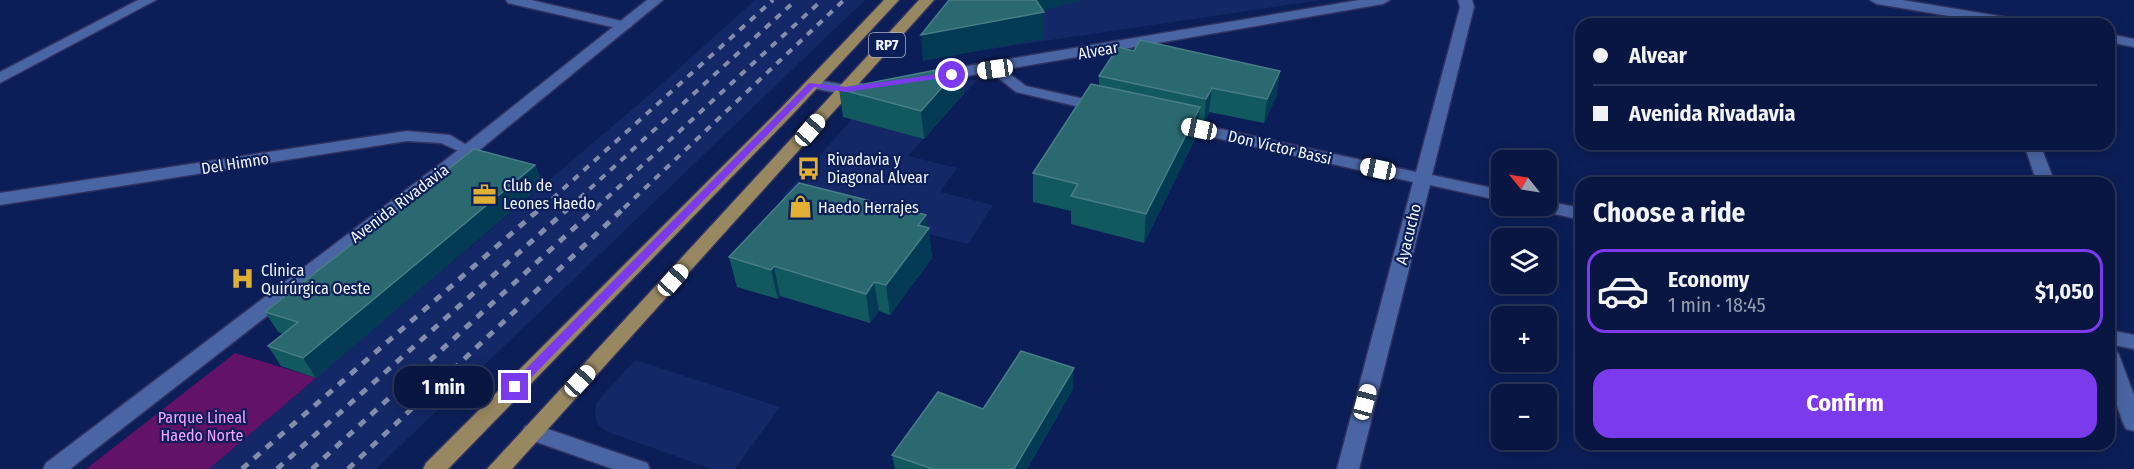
<!DOCTYPE html>
<html lang="en">
<head>
<meta charset="utf-8">
<style>
  body { margin:0; font-family:"Fira Sans Condensed",sans-serif; background:#111f48; color:#f1f3f6; height:100vh; display:flex; flex-direction:column; font-size:22px; white-space:nowrap }
  * { box-sizing:border-box; margin:0 }
  p { font-size:20px; color:#989fb1 }
  .icon { flex:none; width:33px; height:33px; fill:none; stroke:currentColor; stroke-width:2; stroke-linecap:round; stroke-linejoin:round }
  .map { position:relative; flex:1; overflow:hidden }
  .drawer { position:absolute; left:1575px; top:177px; width:540px; height:273px; display:flex; flex-direction:column; background:#081641; border-radius:18px; box-shadow:0 3px 15px #0003,0 0 0 2px #29355a }
  .drawer>* { flex:none }
  .banner { position:absolute; left:1575px; top:18px; width:540px; height:132px; border-radius:18px; box-shadow:0 3px 15px #0003,0 0 0 2px #29355a; display:grid; align-content:center; height:132px; padding:0 18px; background:#081641 }
  .needle { width:39px; rotate:300deg }
  .tools { position:absolute; left:1491px; top:150px; display:grid; gap:12px }
  .tools a { display:grid; place-items:center; width:66px; height:66px; border-radius:12px; background:#081641; box-shadow:0 3px 15px #0003,0 0 0 2px #29355a; font-size:30px }
  .end { position:absolute; width:27px; height:27px; margin:-14px; border:8px solid #7c3aed; background:#fff; box-shadow:0 0 0 3px #fff }
  .from { border-radius:50% }
  .bubble { position:absolute; height:42px; border-radius:18px; background:#081641; box-shadow:0 3px 15px #0003,0 0 0 2px #29355a; font-size:20px; font-weight:700; line-height:42px; text-align:center }
  .car { position:absolute; width:18px; height:36px; margin:-18px -9px; border-radius:8px; box-shadow:0 0 4px 2px #0007; background:linear-gradient(#fff 24%,#345 0 40%,#fff 0 76%,#345 0 86%,#fff 0) }
  .banner b { display:flex; align-items:center; gap:21px; height:57px; font-size:22px }
  .banner b+b { border-top:2px solid #29355a }
  .banner i { width:15px; height:15px; background:#f1f3f6 }
  ul { padding:0; list-style:none }
  li { display:flex; align-items:center; gap:18px; height:84px; margin:0 12px 9px; padding:0 6px; border:3px solid transparent; border-radius:18px }
  li div { flex:1 }
  li b { display:block; font-size:22px }
  li em { font-style:normal; font-weight:700 }
  li.on { border-color:#7c3aed }
  li>.icon { width:54px; height:54px; stroke-width:1.5 }
  h2 { padding:0 18px; font-size:27px; line-height:72px }
  .action { display:flex; gap:12px; margin-top:auto; padding:12px 18px }
  .action a { flex:1; height:69px; border-radius:18px; background:#7c3aed; color:#fff; font-size:24px; font-weight:700; line-height:69px; text-align:center }
  .map>svg:first-child { display:block }
  .built { fill:#142867 }
  .green { fill:#621267 }
  .lines { fill:none; stroke-linecap:round; stroke-linejoin:round }
  .minor-casing { stroke:#313261; stroke-width:3 }
  .tertiary-casing { stroke:#313261; stroke-width:3 }
  .primary-casing { stroke:#313261; stroke-width:3 }
  .minor { fill:#4a65a4; fill-rule:evenodd }
  .tertiary { fill:#4a65a4; fill-rule:evenodd }
  .primary { fill:#988862; fill-rule:evenodd }
  .rail-far1 { stroke:#828dac; stroke-width:4; stroke-dasharray:7 7; stroke-linecap:butt }
  .rail { stroke:#828dac; stroke-width:5; stroke-dasharray:8 8; stroke-linecap:butt }
  .wall { fill:#12585f }
  .shaded-wall { fill:#053a55 }
  .building { fill:#2a6970; stroke:#497e86; stroke-width:1.5 }
  .route { fill:#7c3aed }
  .labels { text-anchor:middle; stroke-width:4.5; stroke-linejoin:round; paint-order:stroke }
  .shield { fill:#0b1e57; stroke:#acb4ca; stroke-width:1.5 }
  .shield-label { font-size:15px; font-weight:bold; fill:#f1f4fc }
  .street-label { font-size:16px; fill:#f1f4fc; stroke:#0b1e57 }
  .poi-label { font-size:16px; fill:#f1f4fc; stroke:#0b1e57; text-anchor:start }
  .park-label { font-size:16px; fill:#f8a2fc; stroke:#0b1e57 }
</style>
</head>
<body>
<div class="map">
<svg width="2134" height="469" viewBox="0 0 2134 469">
  <rect width="100%" height="100%" fill="#0b1e57"/>
  <path class="built" d="M755 0H865L376 469H209L655 90Z
    M973 0H1321L944 56Z
    M978 79 908 156 957 168 940 192 993 205 968 244 782 197 864 106 888 95Z
    M635 360 780 407 735 469H712L608 432 598 425 595 414 596 403Z"/>
  <path class="green" d="M235 353 316 378 209 469H86Z"/>
  <g class="lines">
    <defs>
      <path id="minor" d="M138 0H156L0 83V72Z
        M506 0H531L630 23 632 26 625 30 508 3Z
        M1458 0H1472L1474 7 1432 175 1502 190V201L1430 185 1359 469H1337L1413 182 1175 129 1167 124 1175 119 1416 172 1460 7Z
        M1870 0H1902L2023 20 2030 24H1997L1877 4Z
        M2109 34 2134 39V47L2109 42Z
        M995 63 1026 86 1107 104 1109 107 1101 112 1016 92 990 71 987 68 990 65Z
        M407 131 450 135 475 150 467 155 441 143 407 141 0 205V193Z
        M2024 144H2040L2055 183H2037Z
        M1546 201 1581 208V220L1538 210 1536 206H1546Z
        M2109 330 2134 335V349L2109 344Z
        M2109 348 2116 350 2119 355 2134 395V431L2126 429 2123 423 2109 383Z
        M533 424 647 463 650 469H613L525 438 522 432 525 426Z"/>
      <path id="tertiary" d="M647 0H663L460 166 70 469H43L46 463 448 158Z
        M1359 0H1390L1383 4 938 81 930 76 938 71Z
        M812 79 846 85 861 83 869 88 866 91 846 95 807 87 804 84Z"/>
      <path id="primary" d="M884 0H899L793 114 448 469H423L426 463 781 108Z
        M919 0H934L512 469H487Z"/>
    </defs>
    <use href="#minor" class="minor-casing"/>
    <use href="#tertiary" class="tertiary-casing"/>
    <use href="#primary" class="primary-casing"/>
    <use href="#minor" class="minor"/>
    <use href="#tertiary" class="tertiary"/>
    <use href="#primary" class="primary"/>
    <path class="rail-far1" d="M542 208 773 0
      M569 208 796 0
      M596 208 822 0
      M624 208 844 0"/>
    <path class="rail" d="M242 469 543 206
      M277 469 571 206
      M312 469 598 206
      M348 469 626 206"/>
  </g>
  <path class="wall" d="M962 65 964 93 924 139 843 117 839 89Z
    M1099 76 1277 95 1264 123 1209 112 1204 123 1199 122 1197 135 1144 243 1071 224V211L1033 202V173L1099 85Z
    M535 165 543 184 316 378 281 366 268 346 284 334 278 332 265 312Z
    M928 228 932 258 890 315 879 311 870 323 780 296 778 299 737 287 729 257Z
    M1073 389 1027 469H895L892 455 983 409Z"/>
  <path class="shaded-wall" d="M1028 0H1084L1029 14Z
    M1044 12V39L923 61 921 35Z
    M962 65 964 93 924 139 921 111Z
    M1280 71 1277 95 1264 123 1267 99Z
    M1212 88 1209 112 1204 123 1206 99Z
    M1200 107 1197 135 1144 243 1146 214Z
    M535 165 543 184 316 378 303 358Z
    M926 215 928 230 929 228 932 258 890 315 886 285 918 225Z
    M774 266 780 296 778 299 771 270Z
    M874 282 879 311 870 323 866 294Z
    M1074 368 1073 389 1027 469H1014Z"/>
  <path class="building" d="M949 0H1036L1044 12 921 35Z
    M1140 40 1280 71 1267 99 1212 88 1206 99 1099 76 1118 47 1134 51Z
    M962 65 921 111 839 89Z
    M1091 84 1200 107 1146 214 1071 196 1078 184 1033 173Z
    M474 149 535 165 303 358 268 346 298 322 265 312Z
    M799 183 926 215 918 225 929 228 886 285 874 282 866 294 774 266 771 270 729 257Z
    M1021 351 1074 368 1014 469H933L892 455 938 392 983 409Z"/>
  <path class="route" d="M952 72 955 76 846 92 814 87 519 390H511V384L809 83 846 87Z"/>
  <defs>
    <symbol id="bus-bare" viewBox="-9 -9 18 18"><path d="M-5-6H5V4H4V6H2V4H-2V6H-4V4H-5ZM-3.5-4V0h7V-4ZM-3.5 1.2v1.5H-2V1.2ZM2 1.2v1.5H3.5V1.2Z" fill="#e1af34" stroke="#0b1e57" stroke-width="2.5" paint-order="stroke"/></symbol>
    <symbol id="office-bare" viewBox="-9 -9 18 18"><path d="M-6-3h4V-5.5h4V-3h4V5H-6ZM-1-4.5V-3h2v-1.5ZM-6 0V1H6V0Z" fill="#e1af34" stroke="#0b1e57" stroke-width="2.5" paint-order="stroke"/></symbol>
    <symbol id="shop-bare" viewBox="-9 -9 18 18"><path d="M-5-2.5h2.3a2.7 3.5 0 0 1 5.4 0H5L5.5 6h-11ZM-1.5-2.5h3a1.5 2.3 0 0 0-3 0Z" fill="#e1af34" stroke="#0b1e57" stroke-width="2.5" paint-order="stroke"/></symbol>
    <symbol id="hospital-bare" viewBox="-9 -9 18 18"><path d="M-5-5h3v3.5h4V-5h3V5h-3V1.5h-4V5h-3Z" fill="#e1af34" stroke="#0b1e57" stroke-width="2.5" paint-order="stroke"/></symbol>
  </defs>
  <g fill-rule="evenodd">
    <use href="#bus-bare" x="792" y="152" width="33" height="33"/>
    <use href="#office-bare" x="468" y="178" width="33" height="33"/>
    <use href="#shop-bare" x="784" y="190" width="33" height="33"/>
    <use href="#hospital-bare" x="226" y="262" width="33" height="33"/>
  </g>
  <g class="labels">
    <rect class="shield" x="869" y="33" width="36" height="24" rx="4.5"/>
    <g class="shield-label">
      <text x="887" y="50">RP7</text>
    </g>
    <g class="street-label">
      <text transform="translate(1098 50) rotate(-10)" y="6">Alvear</text>
      <text transform="translate(1280 147) rotate(13)" y="6">Don Víctor Bassi</text>
      <text transform="translate(235 163) rotate(-9)" y="6">Del Himno</text>
      <text transform="translate(399 203) rotate(-37)" y="6">Avenida Rivadavia</text>
      <text transform="translate(1408 234) rotate(-76)" y="6">Ayacucho</text>
    </g>
    <g class="poi-label">
      <text x="827" y="165">Rivadavia y<tspan x="827" dy="18">Diagonal Alvear</tspan></text>
      <text x="503" y="191">Club de<tspan x="503" dy="18">Leones Haedo</tspan></text>
      <text x="818" y="213">Haedo Herrajes</text>
      <text x="261" y="276">Clinica<tspan x="261" dy="18">Quirúrgica Oeste</tspan></text>
    </g>
    <g class="park-label">
      <text x="202" y="423">Parque Lineal<tspan x="202" dy="18">Haedo Norte</tspan></text>
    </g>
  </g>
</svg>
<div class="tools">
<a><svg class="needle" viewBox="-14 -14 28 28"><path d="M0-13l5 13h-10z" fill="#e53935"/><path d="M0 13l5-13h-10z" fill="#989fb1"/></svg></a>
<a><svg class="icon" aria-label="layers" viewBox="0 0 24 24"><path d="M12 4l9 5-9 5-9-5zM3 14l9 5 9-5"/></svg></a>
<a>+</a>
<a>−</a>
</div>
<i class="end from" style="left:952px;top:75px"></i>
<i class="end" style="left:515px;top:387px"></i>
<div class="bubble" style="left:394px;top:366px;width:99px">1 min</div>
<i class="car" style="left:995px;top:69px;rotate:262deg"></i>
<i class="car" style="left:1199px;top:129px;rotate:282deg"></i>
<i class="car" style="left:810px;top:130px;rotate:41deg"></i>
<i class="car" style="left:1378px;top:169px;rotate:282deg"></i>
<i class="car" style="left:673px;top:280px;rotate:42deg"></i>
<i class="car" style="left:580px;top:381px;rotate:43deg"></i>
<i class="car" style="left:1365px;top:402px;rotate:15deg"></i>
<div class="banner">
<b><i class="from"></i>Alvear</b>
<b><i></i>Avenida Rivadavia</b>
</div>
<section class="drawer">
<h2>Choose a ride</h2>
<ul>
<li class="on"><svg class="icon" aria-label="car" viewBox="0 0 24 24"><path d="M5 17H2v-5l4-1 3-4h7l3 4 3 1v5h-3M9 17h6M6 11h13"/><circle cx="7" cy="17" r="2"/><circle cx="17" cy="17" r="2"/></svg><div><b>Economy</b><p>1 min · 18:45</p></div><em>$1,050</em></li>
</ul>
<div class="action"><a>Confirm</a></div>
</section>
</div>
</body>
</html>
